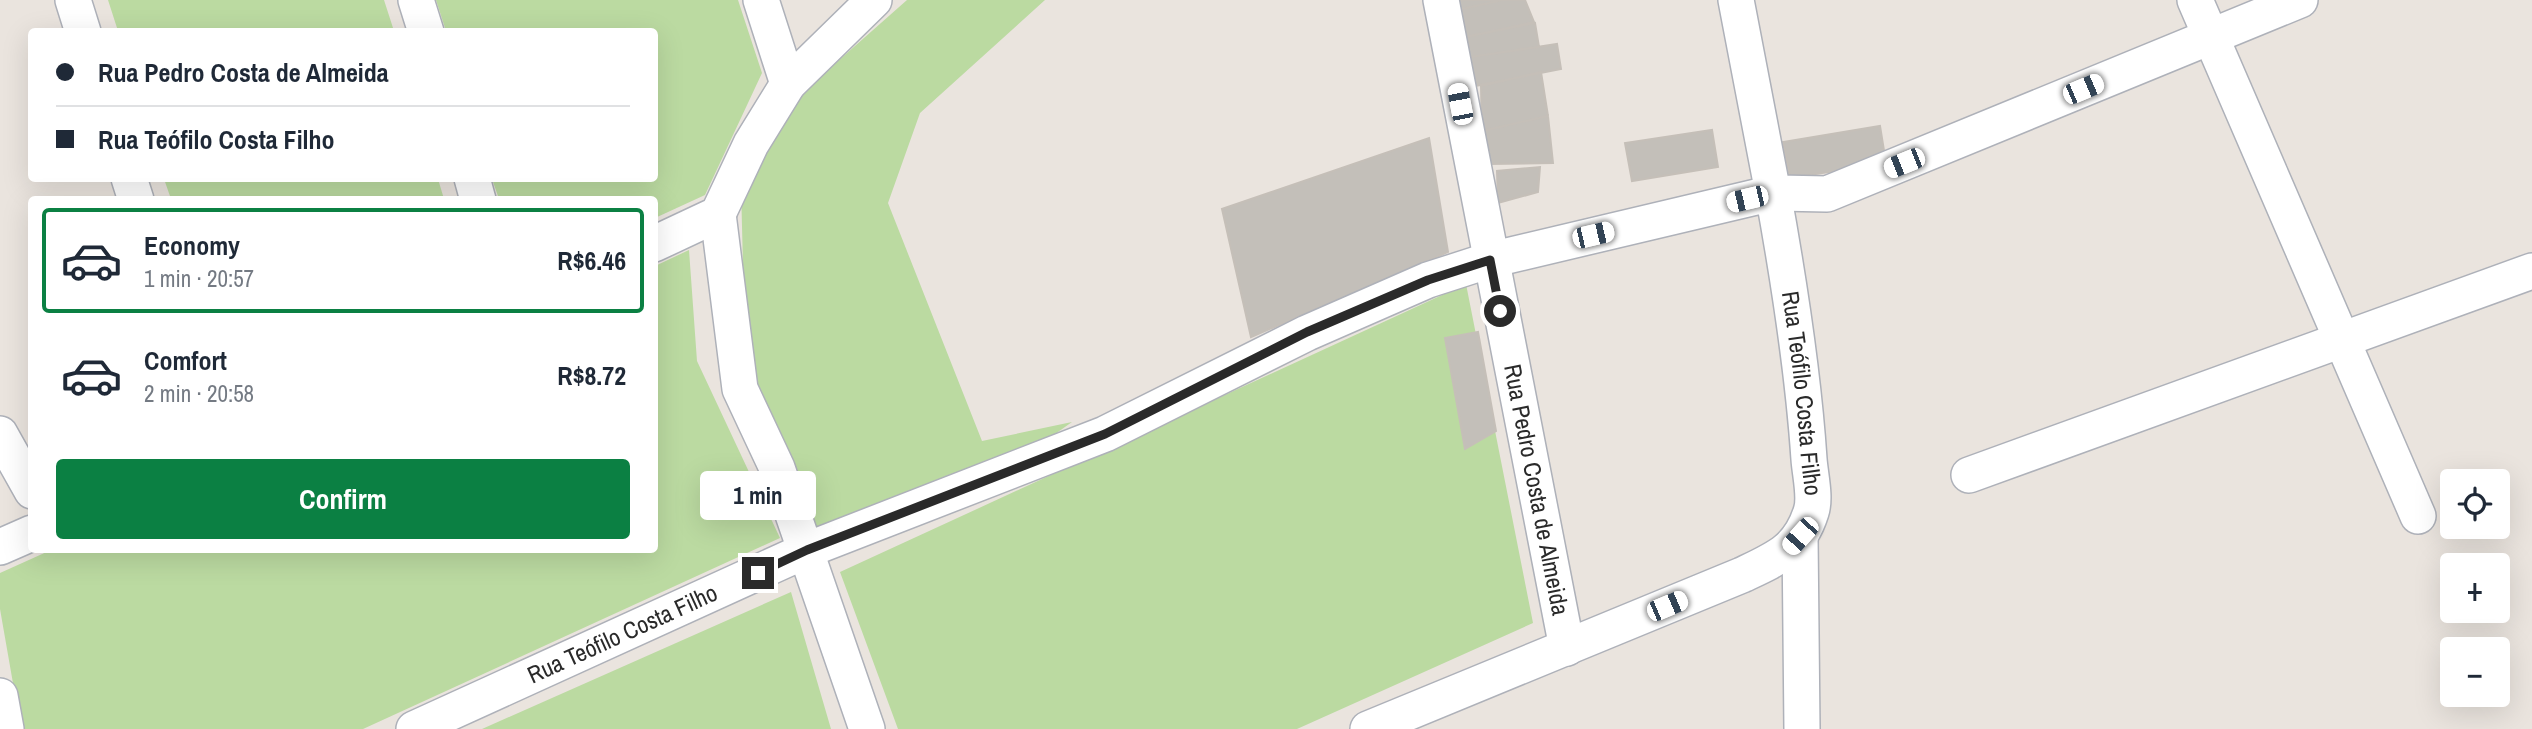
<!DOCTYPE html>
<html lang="en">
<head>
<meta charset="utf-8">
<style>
  body { margin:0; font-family:"Archivo Narrow",sans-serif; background:#f6f6f7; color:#1f2937; height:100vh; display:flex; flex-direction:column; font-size:26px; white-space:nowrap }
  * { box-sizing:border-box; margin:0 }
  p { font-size:23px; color:#747a83 }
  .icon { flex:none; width:38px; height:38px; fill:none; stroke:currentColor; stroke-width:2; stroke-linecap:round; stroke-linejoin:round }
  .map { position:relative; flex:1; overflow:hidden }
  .drawer { position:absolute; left:28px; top:196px; width:630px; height:357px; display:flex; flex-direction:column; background:#fff; border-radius:7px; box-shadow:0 7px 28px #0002 }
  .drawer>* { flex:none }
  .banner { position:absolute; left:28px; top:28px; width:630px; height:154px; border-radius:7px; box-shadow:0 7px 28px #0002; display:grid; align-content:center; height:154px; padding:0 28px; background:#fff }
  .fabs { position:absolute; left:2440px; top:469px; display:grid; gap:14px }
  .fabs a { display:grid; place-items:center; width:70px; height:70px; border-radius:7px; background:#fff; box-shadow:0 7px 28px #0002; font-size:35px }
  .end { position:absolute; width:32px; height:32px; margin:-16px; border:9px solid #2a2a2a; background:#fff; box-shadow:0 0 0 4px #fff }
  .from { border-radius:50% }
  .bubble { position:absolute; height:49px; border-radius:7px; background:#fff; box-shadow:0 7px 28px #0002; font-size:23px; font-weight:700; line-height:49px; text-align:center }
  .car { position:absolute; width:21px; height:42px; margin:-21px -10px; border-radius:9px; box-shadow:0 0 5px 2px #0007; background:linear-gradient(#fff 24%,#345 0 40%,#fff 0 76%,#345 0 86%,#fff 0) }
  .banner b { display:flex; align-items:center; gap:24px; height:66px; font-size:26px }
  .banner b+b { border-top:2px solid #e0e1e3 }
  .banner i { width:18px; height:18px; background:#1f2937 }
  ul { padding:12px 0 0; list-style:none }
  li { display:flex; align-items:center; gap:21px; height:105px; margin:0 14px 10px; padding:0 14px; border:4px solid transparent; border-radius:7px }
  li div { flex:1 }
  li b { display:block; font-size:26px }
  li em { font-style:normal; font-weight:700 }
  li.selected { border-color:#0b8043 }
  li>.icon { width:63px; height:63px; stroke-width:1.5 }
  .primary-button { display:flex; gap:14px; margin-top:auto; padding:14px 28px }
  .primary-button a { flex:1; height:80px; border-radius:7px; background:#0b8043; color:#fff; font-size:28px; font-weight:700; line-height:80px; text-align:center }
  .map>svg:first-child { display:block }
  .green { fill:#bbdaa1 }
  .building { fill:#c3bfb9; stroke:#c5bfb8; stroke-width:2 }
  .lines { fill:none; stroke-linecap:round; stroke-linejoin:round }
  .street-casing { stroke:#aeb1b9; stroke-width:38 }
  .street { stroke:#fff; stroke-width:35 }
  .route { stroke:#2a2a2a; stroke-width:9 }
  .labels { text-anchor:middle; stroke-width:6; stroke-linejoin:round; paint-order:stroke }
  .street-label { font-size:24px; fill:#2a2a2a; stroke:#fff }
</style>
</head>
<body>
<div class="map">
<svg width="2532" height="729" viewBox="0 0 2532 729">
  <rect width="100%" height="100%" fill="#eae4de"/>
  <path class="green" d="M108 0H384L394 31H118Z
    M436 0H738L762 73 705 195 655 218 654 200 499 199 492 179 654 178V32L446 31Z
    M907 0H1045L920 113 888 203 982 441 1072 422 1024 456 813 535 746 379 741 188 804 91Z
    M164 179H438L444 199H171Z
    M689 250 697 361 780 538 363 729H21L0 609V573L51 550H654L655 266Z
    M1466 284 1533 623 1297 729H898L840 572Z
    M791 592 831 729H482Z"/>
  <path class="building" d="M1456 0H1502L1458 10Z
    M1502 0H1525L1534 22 1461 38 1458 10Z
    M1535 23 1539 47 1470 57 1461 38Z
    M1557 44 1561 69 1475 86 1470 57Z
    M1541 72 1548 116 1482 131 1481 86Z
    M1548 116 1553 163 1488 164 1482 131Z
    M1880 126 1886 163 1790 178 1783 142Z
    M1712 130 1718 167 1632 181 1625 143Z
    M1429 138 1448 252 1251 337 1222 209Z
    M1540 167 1538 192 1498 203 1497 171Z
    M1478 332 1496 431 1465 449 1445 338Z"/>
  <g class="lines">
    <defs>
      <g id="street">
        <path d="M73 0 83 32"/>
        <path d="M416 0 426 32"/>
        <path d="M761 0 788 84"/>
        <path id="s1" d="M1441 0 1567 648"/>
        <path d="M1736 0 1773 193 1827 194 2300 0"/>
        <path d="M2195 0 2418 516"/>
        <path d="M129 178 136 200"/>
        <path d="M472 178 478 200"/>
        <path d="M718 214 740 389 777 468 867 729"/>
        <path d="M654 244 718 214 751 144 788 84 874 0"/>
        <path d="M0 434 32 491"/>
        <path d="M1969 475 2532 271"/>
        <path d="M1800 536 1802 729"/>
        <path d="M0 547 32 533"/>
        <path d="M0 696 6 729"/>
        <path id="s2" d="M414 729 807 550 1105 434 1307 333 1428 280 1490 260 1773 193C1789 281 1803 369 1809 459 1810 474 1816 498 1811 512 1799 550 1776 559 1742 575L1368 729"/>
      </g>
    </defs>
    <use href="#street" class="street-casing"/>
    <use href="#street" class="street"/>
  </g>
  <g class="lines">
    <path class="route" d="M758 573 807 550 1105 434 1307 332 1428 280 1490 260 1500 311"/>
  </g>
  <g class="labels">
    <g class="street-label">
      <text dy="8" stroke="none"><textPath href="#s2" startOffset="1668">Rua Teófilo Costa Filho</textPath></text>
      <text dy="8" stroke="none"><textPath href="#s1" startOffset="499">Rua Pedro Costa de Almeida</textPath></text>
      <text dy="8" stroke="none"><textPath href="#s2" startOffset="229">Rua Teófilo Costa Filho</textPath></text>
    </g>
  </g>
</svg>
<div class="fabs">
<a><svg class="icon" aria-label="locate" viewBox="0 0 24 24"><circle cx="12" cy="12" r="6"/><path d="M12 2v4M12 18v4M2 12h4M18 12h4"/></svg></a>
<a>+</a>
<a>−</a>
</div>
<i class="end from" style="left:1500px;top:311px"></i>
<i class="end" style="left:758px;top:573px"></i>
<div class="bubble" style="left:700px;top:471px;width:116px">1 min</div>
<i class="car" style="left:2083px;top:89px;rotate:67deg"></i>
<i class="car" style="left:1460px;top:104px;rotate:349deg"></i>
<i class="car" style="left:1904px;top:163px;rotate:248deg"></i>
<i class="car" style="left:1747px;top:199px;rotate:257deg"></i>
<i class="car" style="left:1593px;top:235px;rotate:77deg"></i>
<i class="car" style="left:1800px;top:536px;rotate:222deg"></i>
<i class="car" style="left:1667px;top:606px;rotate:67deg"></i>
<div class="banner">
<b><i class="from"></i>Rua Pedro Costa de Almeida</b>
<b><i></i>Rua Teófilo Costa Filho</b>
</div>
<section class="drawer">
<ul>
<li class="selected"><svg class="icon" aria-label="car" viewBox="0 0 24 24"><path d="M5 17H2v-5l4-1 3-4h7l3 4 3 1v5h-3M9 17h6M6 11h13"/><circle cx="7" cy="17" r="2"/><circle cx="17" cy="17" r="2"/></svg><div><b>Economy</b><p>1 min · 20:57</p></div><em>R$6.46</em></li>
<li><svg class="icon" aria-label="car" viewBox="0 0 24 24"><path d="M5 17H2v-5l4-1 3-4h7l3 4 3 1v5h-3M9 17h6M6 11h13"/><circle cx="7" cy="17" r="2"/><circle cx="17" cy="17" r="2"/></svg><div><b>Comfort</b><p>2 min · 20:58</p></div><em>R$8.72</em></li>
</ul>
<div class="primary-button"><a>Confirm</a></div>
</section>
</div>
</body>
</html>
